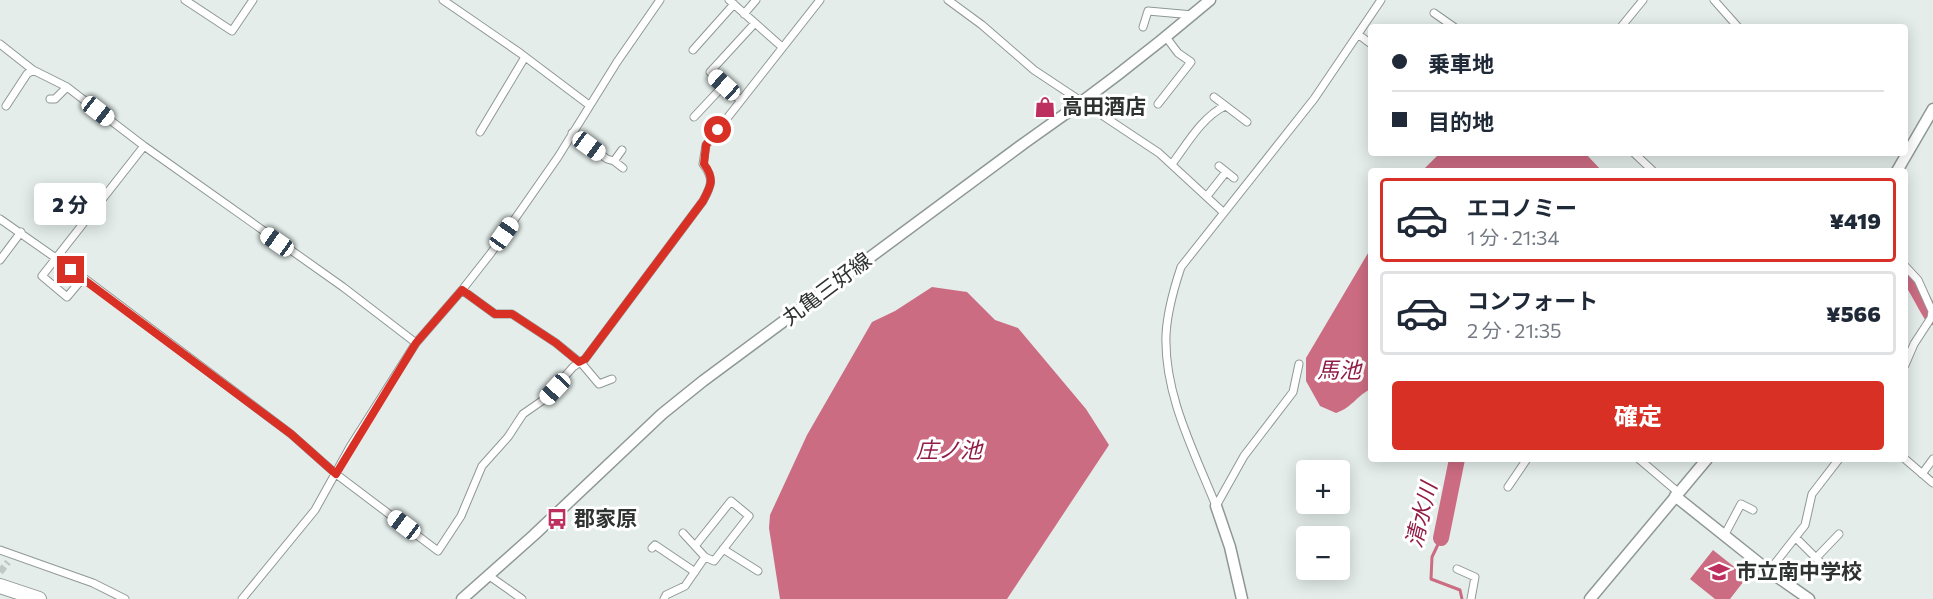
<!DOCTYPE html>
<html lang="ja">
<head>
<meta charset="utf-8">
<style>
  body { margin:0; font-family:Commissioner,"Noto Sans JP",sans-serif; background:#f6f6f7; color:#1f2937; height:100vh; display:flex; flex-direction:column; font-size:22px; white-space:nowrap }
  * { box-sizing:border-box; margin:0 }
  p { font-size:20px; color:#747a83 }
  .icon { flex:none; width:33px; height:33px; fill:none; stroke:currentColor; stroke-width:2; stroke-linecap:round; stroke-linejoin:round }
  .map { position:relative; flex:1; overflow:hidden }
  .drawer { position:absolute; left:1368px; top:168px; width:540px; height:294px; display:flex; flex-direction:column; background:#fff; border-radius:6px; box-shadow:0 3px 15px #0003 }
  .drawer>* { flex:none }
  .top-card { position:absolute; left:1368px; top:24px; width:540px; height:132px; border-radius:6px; box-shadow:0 3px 15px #0003; display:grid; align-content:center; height:132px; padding:0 24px; background:#fff }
  .tools { position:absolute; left:1296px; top:460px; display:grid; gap:12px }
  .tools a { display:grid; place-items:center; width:54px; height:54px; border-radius:6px; background:#fff; box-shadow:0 3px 15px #0003; font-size:30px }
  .end { position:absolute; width:27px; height:27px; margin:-14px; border:8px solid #d93025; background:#fff; box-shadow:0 0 0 3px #fff }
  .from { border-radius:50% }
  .bubble { position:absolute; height:42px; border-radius:6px; background:#fff; box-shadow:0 3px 15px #0003; font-size:20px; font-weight:800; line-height:42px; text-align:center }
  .car { position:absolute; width:18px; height:36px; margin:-18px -9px; border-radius:8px; box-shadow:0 0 4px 2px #0007; background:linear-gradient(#fff 24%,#345 0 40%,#fff 0 76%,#345 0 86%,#fff 0) }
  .top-card b { display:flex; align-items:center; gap:21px; height:57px; font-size:22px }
  .top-card b+b { border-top:2px solid #e0e1e3 }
  .top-card i { width:15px; height:15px; background:#1f2937 }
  ul { padding:10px 0 0; list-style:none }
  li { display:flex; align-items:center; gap:18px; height:84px; margin:0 12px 9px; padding:0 12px; border:3px solid #e0e1e3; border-radius:6px }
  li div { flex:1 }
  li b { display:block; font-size:22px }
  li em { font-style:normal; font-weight:800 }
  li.on { border-color:#d93025 }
  li>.icon { width:54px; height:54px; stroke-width:1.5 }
  .action { display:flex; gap:12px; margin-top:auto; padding:12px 24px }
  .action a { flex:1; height:69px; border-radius:6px; background:#d93025; color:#fff; font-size:24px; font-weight:800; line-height:69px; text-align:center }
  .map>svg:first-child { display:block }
  .water { fill:#cc6c83 }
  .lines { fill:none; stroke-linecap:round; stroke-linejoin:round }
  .stream { stroke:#cc6c83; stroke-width:3 }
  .river { stroke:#cc6c83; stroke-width:16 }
  .street-tunnel { stroke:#c0c8c5; stroke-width:7; stroke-dasharray:7 3.5; stroke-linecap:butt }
  .street-casing { stroke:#8f9895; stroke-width:9 }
  .secondary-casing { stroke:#8f9895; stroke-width:13 }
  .primary-casing { stroke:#8f9895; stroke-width:13 }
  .highway-casing { stroke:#8f9895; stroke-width:16 }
  .street { stroke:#fff; stroke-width:7 }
  .secondary { stroke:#fff; stroke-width:10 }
  .primary { stroke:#fff; stroke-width:10 }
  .highway { stroke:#fff; stroke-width:14 }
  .route { stroke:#d93025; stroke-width:8 }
  .labels { text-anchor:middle; stroke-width:6; stroke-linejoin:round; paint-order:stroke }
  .poi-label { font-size:21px; font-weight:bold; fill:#2e3230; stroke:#fff; text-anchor:start }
  .street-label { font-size:21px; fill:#2e3230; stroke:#fff }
  .water-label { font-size:22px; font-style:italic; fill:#911c45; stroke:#fff }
</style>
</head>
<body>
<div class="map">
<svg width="1933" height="599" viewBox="0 0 1933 599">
  <rect width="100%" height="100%" fill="#e4edea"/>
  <path class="water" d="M1440 153H1585L1602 171H1422Z
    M1371 248V389C1356 396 1353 407 1336 413L1320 406 1306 381V358Z
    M932 287 967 292 995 320 1018 328 1086 409 1109 445 1007 599H780L769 528 770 515 807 435 872 322 895 311Z
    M1713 550 1747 577 1730 599H1715L1690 579Z"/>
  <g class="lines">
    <path class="stream" d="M1441 538 1432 557 1431 579 1460 590 1462 599"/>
    <path class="river" d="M1905 273C1915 281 1924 305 1933 317
      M1441 538 1457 459"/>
    <path class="street-tunnel" d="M0 572 8 562"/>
    <defs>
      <path id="street" d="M185 0 232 31 253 0
        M443 0 520 53 589 105
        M729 0 782 47
        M948 0 982 25 1034 70 1159 153 1223 212
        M1714 0 1738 27
        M1434 13 1454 27
        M744 14 756 0
        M1143 27 1148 11 1193 15
        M1621 27 1643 0
        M1359 35 1371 44
        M0 44 33 70 67 87 144 146 343 287 416 343
        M693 50 734 4
        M1214 97 1247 122
        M50 99H55L67 87
        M740 100 710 72 755 23
        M1158 104 1191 62 1178 53 1166 37
        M6 106 27 74 33 70
        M694 117 724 85
        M480 132 525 57
        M572 133 607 159 614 161 623 168
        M1634 153 1653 171
        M614 161 622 150
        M1172 164C1187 144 1202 117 1225 106
        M1219 166 1234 178
        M1207 196 1226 172
        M0 219 80 275 291 434 336 474 438 551 461 516 482 466 508 437 523 414 546 398 573 367 585 359 703 201C711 186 715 179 703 164L706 145 820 0
        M0 260 21 232
        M1905 266 1918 280 1932 311 1931 318 1914 344 1905 365
        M83 278 67 297 42 276 144 146
        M462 290 495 314H512L556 343 583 365 599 384 612 379
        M1639 459 1679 493
        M1905 459 1933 483
        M1922 474 1933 459
        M1508 487 1527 459
        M1216 506C1194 451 1164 395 1166 335 1167 313 1174 288 1181 267L1314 99 1381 0
        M1216 506 1244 456 1293 392 1299 364
        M1724 536 1741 504 1753 510
        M1796 538 1821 563
        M695 546 731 501 749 516 714 561 705 557
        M652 548 655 545 695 572
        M723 549 758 571
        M0 550 93 583 125 599
        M1816 558 1839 534
        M1457 569 1475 577 1471 599
        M1769 571 1805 525 1812 494 1839 459
        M488 575 522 599
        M242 599 315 510 350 447 416 343 462 290 491 253 558 157 617 62 660 0
        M664 599 666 595 685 586 705 557 683 533"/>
      <path id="secondary" d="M1897 171 1933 109
        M1675 496 1769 571 1809 599
        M1216 506 1230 547 1242 599
        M1590 599 1707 459"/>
      <path id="primary" d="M462 599 534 535 662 414 703 381 1023 144C1088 99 1150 51 1210 0"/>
      <path id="highway" d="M0 586 39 599"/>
    </defs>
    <use href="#street" class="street-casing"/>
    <use href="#secondary" class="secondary-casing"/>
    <use href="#primary" class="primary-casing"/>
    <use href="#highway" class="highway-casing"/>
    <use href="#street" class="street"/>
    <use href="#secondary" class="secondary"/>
    <use href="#primary" class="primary"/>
    <use href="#highway" class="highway"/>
  </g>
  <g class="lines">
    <path class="route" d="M71 270 291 434 336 474 416 343 462 290 495 314H512L556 343 579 362 585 359 703 201C711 186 715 179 704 164L706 145 718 130"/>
  </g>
  <defs>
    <symbol id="shop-bare" viewBox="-9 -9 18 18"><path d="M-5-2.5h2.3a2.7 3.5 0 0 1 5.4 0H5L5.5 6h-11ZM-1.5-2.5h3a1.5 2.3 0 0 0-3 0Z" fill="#bd2f5f" stroke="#fff" stroke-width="2.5" paint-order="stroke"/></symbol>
    <symbol id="bus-bare" viewBox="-9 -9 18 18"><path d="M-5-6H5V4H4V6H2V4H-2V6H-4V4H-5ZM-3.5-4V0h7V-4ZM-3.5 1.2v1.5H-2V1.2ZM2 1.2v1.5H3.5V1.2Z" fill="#bd2f5f" stroke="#fff" stroke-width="2.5" paint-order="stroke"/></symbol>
    <symbol id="school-bare" viewBox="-9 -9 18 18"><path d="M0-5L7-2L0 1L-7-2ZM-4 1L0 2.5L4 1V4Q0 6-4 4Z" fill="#bd2f5f" stroke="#fff" stroke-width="2.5" paint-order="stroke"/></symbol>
  </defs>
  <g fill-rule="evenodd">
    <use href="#shop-bare" x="1030" y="92" width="30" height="30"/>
    <use href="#bus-bare" x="542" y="504" width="30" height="30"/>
    <use href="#school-bare" x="1704" y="557" width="30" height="30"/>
  </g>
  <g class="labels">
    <g class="poi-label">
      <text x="1062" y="114">高田酒店</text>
      <text x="574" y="526">郡家原</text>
      <text x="1736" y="579">市立南中学校</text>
    </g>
    <g class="street-label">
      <text transform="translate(827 289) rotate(-37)" y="7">丸亀三好線</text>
    </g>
    <g class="water-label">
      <text x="1339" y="378">馬池</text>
      <text x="949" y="458">庄ノ池</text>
      <text transform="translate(1421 515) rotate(-76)" y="8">清水川</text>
    </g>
  </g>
</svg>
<div class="tools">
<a>+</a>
<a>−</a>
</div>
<i class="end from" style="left:718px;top:130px"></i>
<i class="end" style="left:71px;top:270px"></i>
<div class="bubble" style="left:34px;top:183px;width:72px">2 分</div>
<i class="car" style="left:724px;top:85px;rotate:312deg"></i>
<i class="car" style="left:98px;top:111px;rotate:128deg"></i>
<i class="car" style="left:589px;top:146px;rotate:126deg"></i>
<i class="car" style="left:504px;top:234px;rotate:35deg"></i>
<i class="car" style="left:277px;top:242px;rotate:305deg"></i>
<i class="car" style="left:555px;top:389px;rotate:223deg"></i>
<i class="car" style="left:404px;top:525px;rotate:307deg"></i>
<div class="top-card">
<b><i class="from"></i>乗車地</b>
<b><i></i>目的地</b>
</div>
<section class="drawer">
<ul>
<li class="on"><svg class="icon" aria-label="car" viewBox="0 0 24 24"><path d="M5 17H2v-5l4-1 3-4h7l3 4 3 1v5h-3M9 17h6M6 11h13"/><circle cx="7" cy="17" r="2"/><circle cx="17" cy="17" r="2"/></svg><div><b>エコノミー</b><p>1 分 · 21:34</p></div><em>¥419</em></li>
<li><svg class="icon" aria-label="car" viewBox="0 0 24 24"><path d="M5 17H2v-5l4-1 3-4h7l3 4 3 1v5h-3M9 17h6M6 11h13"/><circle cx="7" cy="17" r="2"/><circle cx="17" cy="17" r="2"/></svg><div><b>コンフォート</b><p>2 分 · 21:35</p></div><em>¥566</em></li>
</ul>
<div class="action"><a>確定</a></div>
</section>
</div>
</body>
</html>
